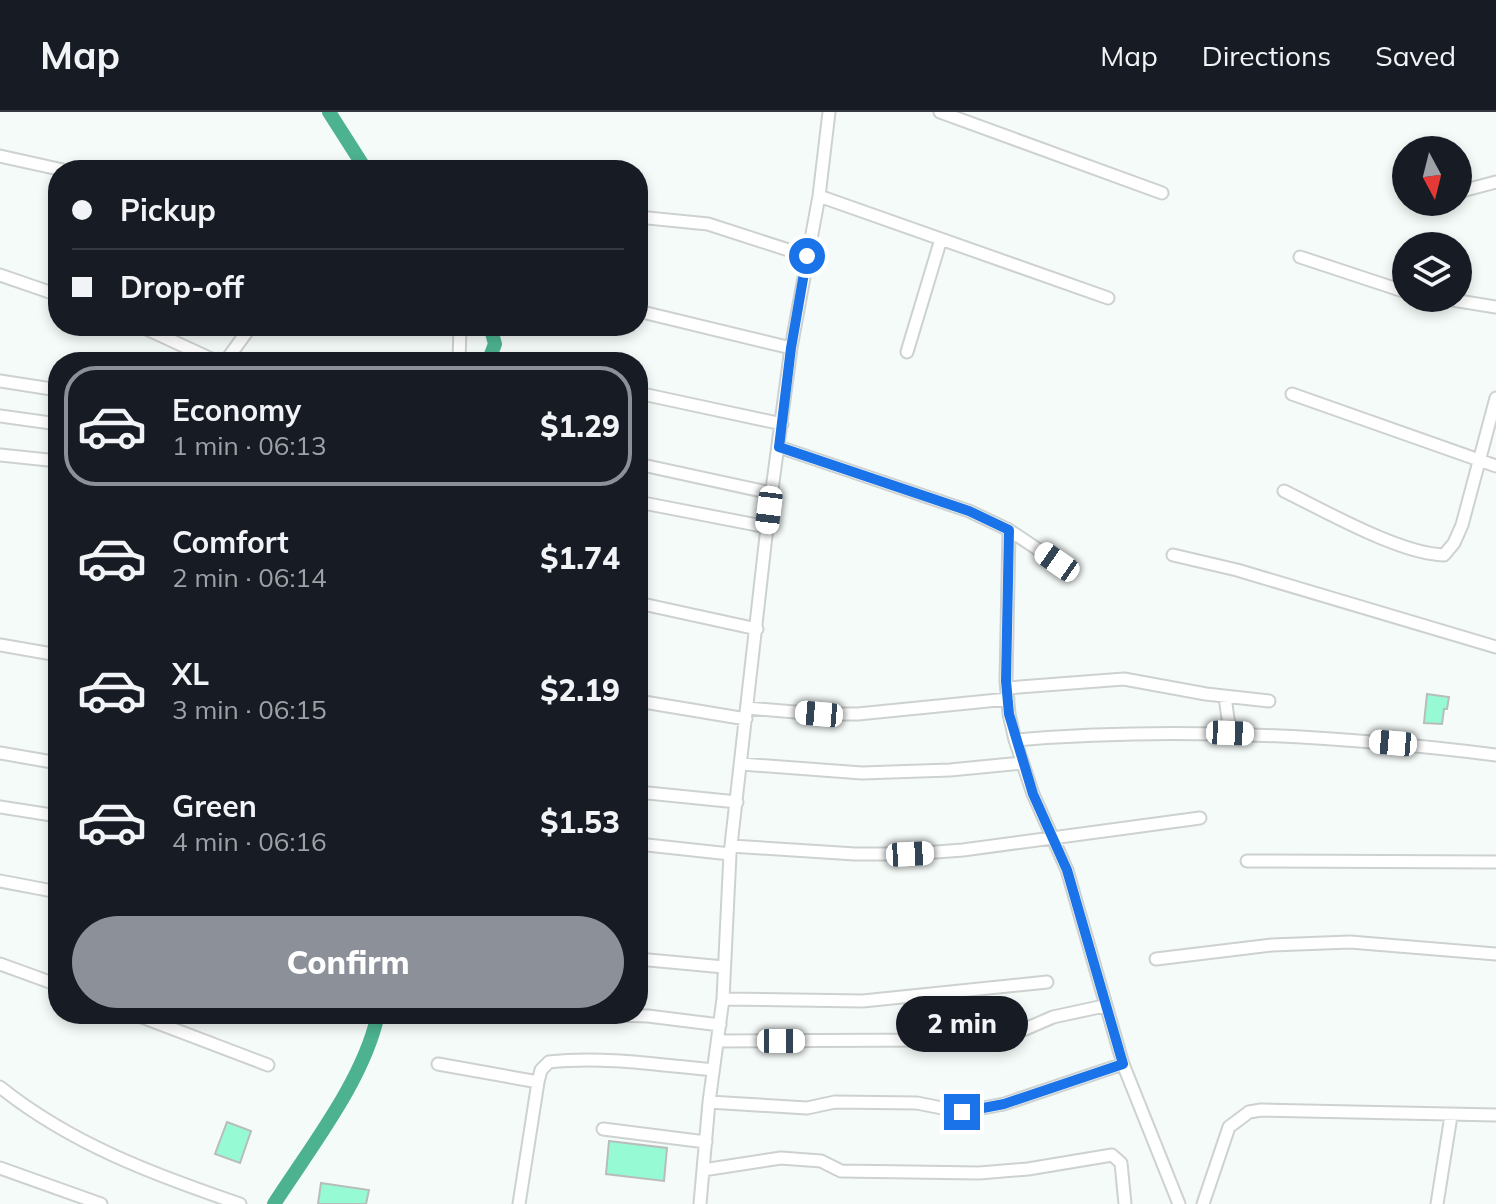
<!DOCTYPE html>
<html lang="en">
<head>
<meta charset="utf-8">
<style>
  body { margin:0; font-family:Mulish,sans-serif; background:#20242c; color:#f1f3f6; height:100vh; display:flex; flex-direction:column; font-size:30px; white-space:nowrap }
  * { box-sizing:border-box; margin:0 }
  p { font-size:26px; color:#9ea1a6 }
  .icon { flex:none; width:44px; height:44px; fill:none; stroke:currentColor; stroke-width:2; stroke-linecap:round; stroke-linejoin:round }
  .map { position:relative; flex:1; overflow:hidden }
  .sheet { position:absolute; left:48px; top:240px; width:600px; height:672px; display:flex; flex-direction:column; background:#171b24; border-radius:32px; box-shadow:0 4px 12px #0003 }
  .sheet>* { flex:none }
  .guide { position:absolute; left:48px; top:48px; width:600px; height:176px; border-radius:32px; box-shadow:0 4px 12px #0003; display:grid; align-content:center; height:176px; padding:0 24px; background:#171b24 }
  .needle { width:52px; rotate:173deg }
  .controls { position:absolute; left:1392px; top:24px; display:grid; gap:16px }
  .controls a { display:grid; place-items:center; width:80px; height:80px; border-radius:50%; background:#171b24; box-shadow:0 4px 12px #0003; font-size:40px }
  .end { position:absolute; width:36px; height:36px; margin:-18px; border:10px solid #1a73e8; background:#fff; box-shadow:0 0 0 4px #fff }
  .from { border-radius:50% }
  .bubble { position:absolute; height:56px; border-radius:28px; background:#171b24; box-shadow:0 4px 12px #0003; font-size:26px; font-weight:800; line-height:56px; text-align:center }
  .car { position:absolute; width:24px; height:48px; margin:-24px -12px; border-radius:10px; box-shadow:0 0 6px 2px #0007; background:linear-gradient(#fff 24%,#345 0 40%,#fff 0 76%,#345 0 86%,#fff 0) }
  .guide b { display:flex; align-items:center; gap:28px; height:76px; font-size:30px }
  .guide b+b { border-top:2px solid #363941 }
  .guide i { width:20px; height:20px; background:#f1f3f6 }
  ul { padding:14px 0 0; list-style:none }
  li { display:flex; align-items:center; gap:24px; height:120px; margin:0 16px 12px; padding:0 8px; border:4px solid transparent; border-radius:32px }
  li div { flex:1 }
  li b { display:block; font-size:30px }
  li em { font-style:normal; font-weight:800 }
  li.on { border-color:#8c9099 }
  li>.icon { width:72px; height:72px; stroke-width:1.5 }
  .button { display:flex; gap:16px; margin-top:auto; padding:16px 24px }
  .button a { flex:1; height:92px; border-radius:48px; background:#8c9099; color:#fff; font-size:32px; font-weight:800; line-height:92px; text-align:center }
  header { display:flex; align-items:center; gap:48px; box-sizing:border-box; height:112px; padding:0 40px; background:#171b24; border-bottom:2px solid #363941 }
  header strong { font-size:38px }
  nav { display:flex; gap:44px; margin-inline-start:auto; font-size:28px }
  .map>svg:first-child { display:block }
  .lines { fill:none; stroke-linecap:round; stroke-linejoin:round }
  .canal { stroke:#4cb28f; stroke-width:14 }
  .building { fill:#96fbd4; stroke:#b8bdbb; stroke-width:2 }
  .street-casing { stroke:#cdd2d0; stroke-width:15 }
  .street { stroke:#fff; stroke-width:11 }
  .route { stroke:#1a73e8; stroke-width:10 }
</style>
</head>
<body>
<header>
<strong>Map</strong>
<nav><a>Map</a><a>Directions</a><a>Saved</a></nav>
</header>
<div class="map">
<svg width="1496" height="1092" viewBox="0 0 1496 1092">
  <rect width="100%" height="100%" fill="#f5fbf9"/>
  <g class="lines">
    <path class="canal" d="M329 0 366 58
      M488 250 495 232 490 214
      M274 1092C310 1036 364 968 378 902"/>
  </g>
  <path class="building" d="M1427 582 1449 585 1447 597H1444L1442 612 1424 611Z
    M227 1010 251 1019 240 1051 215 1042Z
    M609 1029 667 1036 664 1069 606 1062Z
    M321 1071 369 1078 366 1092H318Z"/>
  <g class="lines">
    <defs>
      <path id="street" d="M940 0 1162 81
        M0 44 63 58
        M1458 80 1496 70
        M819 84 1108 186
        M638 105 708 112 807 144
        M1300 145 1406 180
        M0 163 58 183
        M1440 186 1496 195
        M638 199 791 236
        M140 214 218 250
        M907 240 941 127
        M225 250 251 214
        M459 250 460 214
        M0 269 58 278
        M638 281 782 312
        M1292 282 1496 354
        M0 304 58 312
        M779 335 969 399 1009 418 1057 450
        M0 343 58 349
        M638 352 771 381
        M1284 379C1325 399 1400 442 1444 443L1454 431 1462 413 1496 286
        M638 390 767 415
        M1009 418 1006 569 1009 602 1015 628 1033 682 1067 758 1123 952 1179 1092
        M1173 443 1237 458 1496 535
        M638 491 757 517
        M0 533 58 543
        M1007 576 1124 567 1206 582 1269 589
        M1225 585 1230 621
        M638 589 746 607
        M747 596 819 602H858L1008 587
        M1015 628C1176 614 1336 623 1496 643
        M0 641 58 651
        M741 652 862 661 950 658 1022 651
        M638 680 737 690
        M0 695 58 704
        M638 732 730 742
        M731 734 855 742H910L963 738 1200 706
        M1247 749 1496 750
        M0 769 58 780
        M638 847 724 855
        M1156 847 1272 833 1350 830 1496 842
        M0 852 58 873
        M723 887 863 889 1047 870
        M134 902 268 953
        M579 902 648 904 720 913
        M718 929 937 928 1023 918 1053 905 1104 894
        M438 952 538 970
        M0 975C71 1032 155 1063 240 1092
        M709 990 807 996 835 990 917 991 962 1000 1004 992 1123 952
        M603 1017 706 1030
        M0 1056 101 1092
        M703 1058 781 1046 821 1049 841 1059 979 1061 1028 1057 1112 1043 1121 1051 1125 1092
        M519 1092 538 970 541 958 549 950C604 944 659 953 713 958
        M700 1092 709 990 723 887 730 742 767 415 791 236 819 84 829 0
        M1203 1092 1229 1015 1249 1000 1261 998 1496 1003
        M1437 1092 1451 1004"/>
    </defs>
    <use href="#street" class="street-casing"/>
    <use href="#street" class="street"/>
  </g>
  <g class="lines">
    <path class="route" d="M807 144 791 236 779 335 969 399 1009 418 1006 569 1009 602 1033 682 1067 758 1123 952 1004 992 962 1000"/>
  </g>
</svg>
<div class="controls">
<a><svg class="needle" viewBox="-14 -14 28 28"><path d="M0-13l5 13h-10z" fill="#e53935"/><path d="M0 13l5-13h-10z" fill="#9ea1a6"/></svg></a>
<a><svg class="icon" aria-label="layers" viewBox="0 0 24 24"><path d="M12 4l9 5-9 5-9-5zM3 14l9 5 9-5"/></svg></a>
</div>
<i class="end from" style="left:807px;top:144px"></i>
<i class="end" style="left:962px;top:1000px"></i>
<div class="bubble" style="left:896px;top:884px;width:132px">2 min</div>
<i class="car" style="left:769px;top:398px;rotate:187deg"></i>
<i class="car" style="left:1057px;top:450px;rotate:305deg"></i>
<i class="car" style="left:819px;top:602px;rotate:275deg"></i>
<i class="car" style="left:1230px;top:621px;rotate:92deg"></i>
<i class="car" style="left:1393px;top:631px;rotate:275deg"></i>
<i class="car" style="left:910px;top:742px;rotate:87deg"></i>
<i class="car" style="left:781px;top:929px;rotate:90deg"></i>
<div class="guide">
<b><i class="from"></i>Pickup</b>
<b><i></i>Drop-off</b>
</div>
<section class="sheet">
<ul>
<li class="on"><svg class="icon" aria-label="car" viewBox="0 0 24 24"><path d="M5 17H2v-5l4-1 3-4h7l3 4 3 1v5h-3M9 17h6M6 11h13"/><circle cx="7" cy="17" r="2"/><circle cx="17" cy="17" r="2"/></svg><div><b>Economy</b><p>1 min · 06:13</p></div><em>$1.29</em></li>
<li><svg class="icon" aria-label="car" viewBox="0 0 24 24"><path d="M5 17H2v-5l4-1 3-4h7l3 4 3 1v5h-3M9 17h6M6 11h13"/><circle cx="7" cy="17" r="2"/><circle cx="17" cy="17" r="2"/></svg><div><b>Comfort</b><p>2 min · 06:14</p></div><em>$1.74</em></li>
<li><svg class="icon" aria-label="car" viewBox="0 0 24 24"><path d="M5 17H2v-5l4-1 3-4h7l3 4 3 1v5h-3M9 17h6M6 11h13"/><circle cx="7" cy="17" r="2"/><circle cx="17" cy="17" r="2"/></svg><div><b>XL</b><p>3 min · 06:15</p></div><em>$2.19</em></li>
<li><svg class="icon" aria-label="car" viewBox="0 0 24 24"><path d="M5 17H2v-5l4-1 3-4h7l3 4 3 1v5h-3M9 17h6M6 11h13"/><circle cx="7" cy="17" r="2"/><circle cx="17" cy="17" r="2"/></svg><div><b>Green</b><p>4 min · 06:16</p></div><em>$1.53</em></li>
</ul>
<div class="button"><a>Confirm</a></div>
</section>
</div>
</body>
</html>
